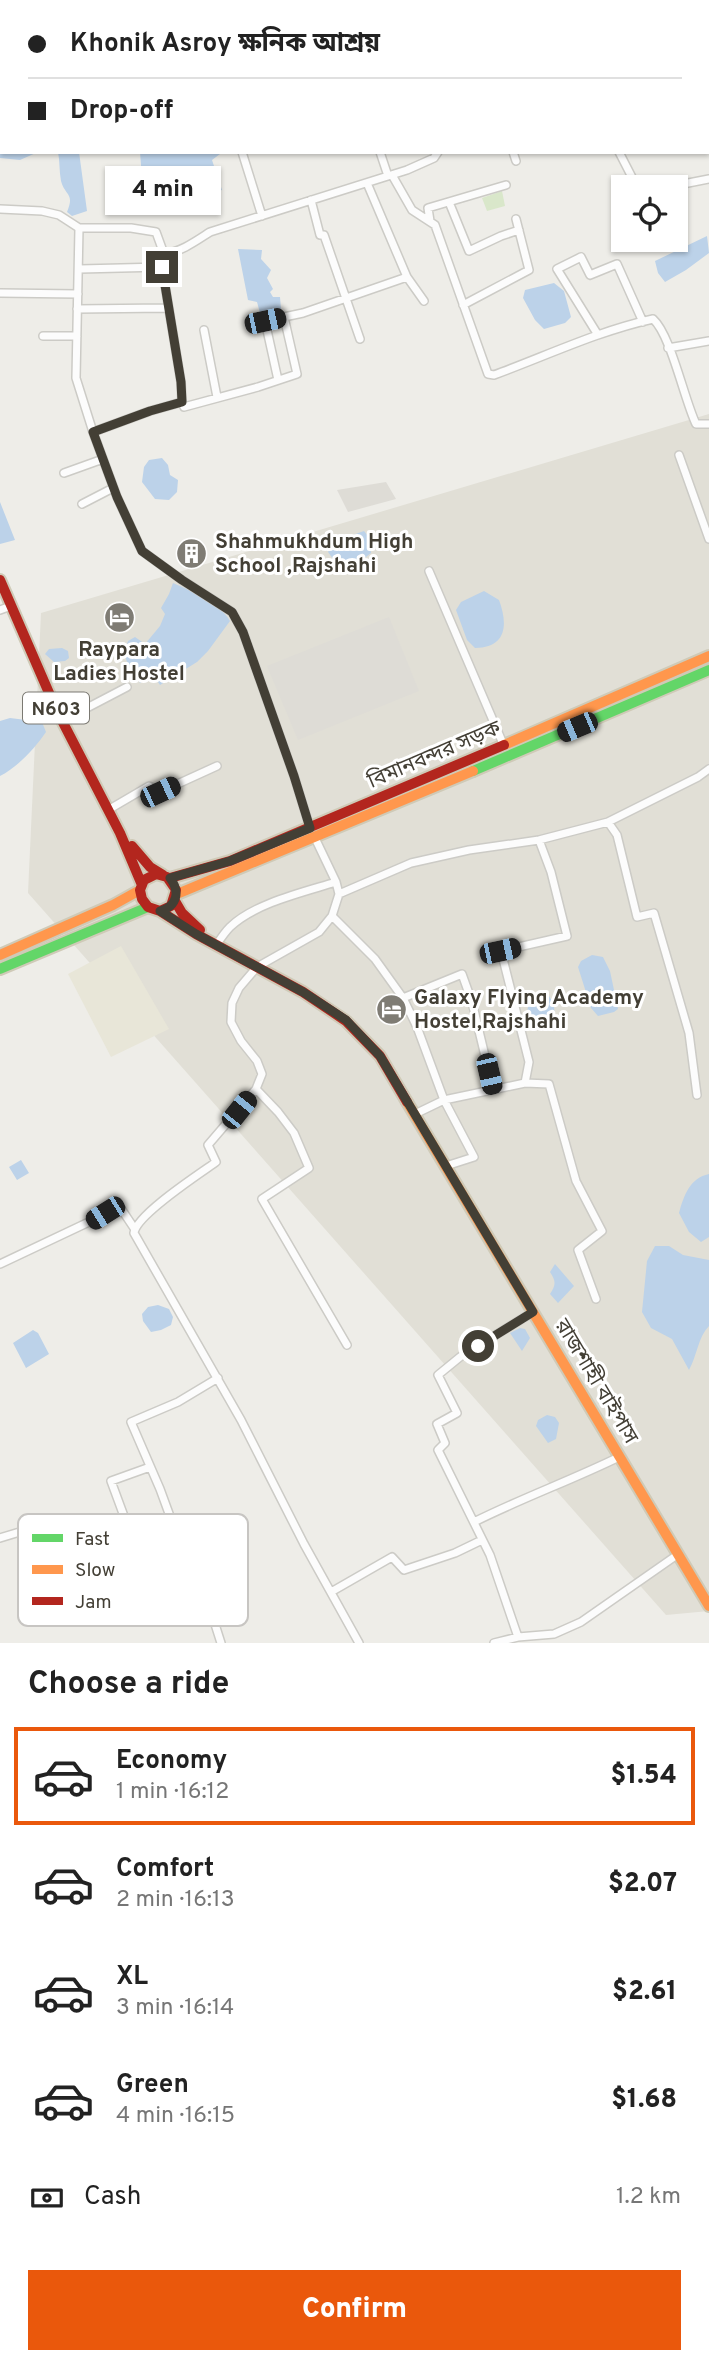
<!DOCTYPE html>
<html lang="en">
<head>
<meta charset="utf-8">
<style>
  body { margin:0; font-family:Overpass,"Noto Sans Bengali",sans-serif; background:#f2f2f2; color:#222; height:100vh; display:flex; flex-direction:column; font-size:26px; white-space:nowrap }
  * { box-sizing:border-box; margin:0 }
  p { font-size:23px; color:#767676 }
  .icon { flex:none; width:38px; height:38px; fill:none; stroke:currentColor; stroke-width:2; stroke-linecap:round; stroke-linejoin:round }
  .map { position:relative; height:1643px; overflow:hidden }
  .drawer { display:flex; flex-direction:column; background:#fff; flex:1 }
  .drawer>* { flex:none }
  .guide { position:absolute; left:0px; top:0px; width:710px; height:154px; box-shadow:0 2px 5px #0004; display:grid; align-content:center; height:154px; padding:0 28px; background:#fff }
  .buttons { position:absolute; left:611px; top:175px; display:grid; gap:14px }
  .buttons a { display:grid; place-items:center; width:77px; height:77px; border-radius:0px; background:#fff; box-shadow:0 2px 5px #0004; font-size:35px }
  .end { position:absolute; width:32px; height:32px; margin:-16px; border:9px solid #433f35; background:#fff; box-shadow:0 0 0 4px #fff }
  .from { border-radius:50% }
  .bubble { position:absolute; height:49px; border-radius:0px; background:#fff; box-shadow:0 2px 5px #0004; font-size:23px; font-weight:800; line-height:49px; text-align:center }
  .car { position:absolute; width:21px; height:42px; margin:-21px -10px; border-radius:9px; box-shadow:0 0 5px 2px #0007; background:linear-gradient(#222 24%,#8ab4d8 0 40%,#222 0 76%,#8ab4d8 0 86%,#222 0) }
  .guide b { display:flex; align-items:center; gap:24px; height:66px; font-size:26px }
  .guide b+b { border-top:2px solid #e0e0e0 }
  .guide i { width:18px; height:18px; background:#222 }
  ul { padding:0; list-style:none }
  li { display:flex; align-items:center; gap:21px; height:98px; margin:0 14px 10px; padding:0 14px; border:4px solid transparent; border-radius:0px }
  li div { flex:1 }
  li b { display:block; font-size:26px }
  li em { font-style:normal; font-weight:800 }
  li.on { border-color:#ea580c }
  li>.icon { width:63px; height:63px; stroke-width:1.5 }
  h2 { padding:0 28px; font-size:32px; line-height:84px }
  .pay { display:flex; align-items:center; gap:18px; height:77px; padding:0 28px; font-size:26px }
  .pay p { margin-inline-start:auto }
  .button { display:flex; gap:14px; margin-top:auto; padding:14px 28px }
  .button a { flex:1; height:80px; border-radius:0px; background:#ea580c; color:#fff; font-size:28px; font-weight:800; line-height:80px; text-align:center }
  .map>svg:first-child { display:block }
  .residential { fill:#e1dfd6 }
  .industrial { fill:#dedcd6 }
  .education { fill:#e8e6d8 }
  .green { fill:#d9e7ca }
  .water { fill:#bcd2e9 }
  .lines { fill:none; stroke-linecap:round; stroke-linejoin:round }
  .street-casing { stroke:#cccbc6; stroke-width:10 }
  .fast-casing { stroke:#cfcab7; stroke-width:14 }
  .slow-casing { stroke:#cfcab7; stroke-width:14 }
  .jam-casing { stroke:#cfcab7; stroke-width:14 }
  .street { stroke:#fcfcfc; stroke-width:7 }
  .fast { stroke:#63d668; stroke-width:10 }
  .slow { stroke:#ff974d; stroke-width:10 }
  .jam { stroke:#b3261e; stroke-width:10 }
  .route { stroke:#433f35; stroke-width:9 }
  .labels { text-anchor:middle; stroke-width:6; stroke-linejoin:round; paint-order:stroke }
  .shield { fill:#fff; stroke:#7b7972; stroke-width:2 }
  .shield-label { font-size:19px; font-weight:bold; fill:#433f35 }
  .poi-label { font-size:21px; font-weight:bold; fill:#433f35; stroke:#fff; text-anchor:start }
  .street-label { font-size:21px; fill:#433f35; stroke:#fff }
  .key { fill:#fff; stroke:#c7c5c2; stroke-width:2 }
  .key-label { font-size:19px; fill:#433f35 }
</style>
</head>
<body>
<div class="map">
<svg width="709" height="1643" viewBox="0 0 709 1643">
  <rect width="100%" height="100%" fill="#eeede8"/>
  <path class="residential" d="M709 414V1611L666 1615 28 893 41 613Z"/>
  <path class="industrial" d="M386 482 396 499 348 512 337 490Z
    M389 617 419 691 298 740 267 666Z"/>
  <path class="education" d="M121 946 169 1029 111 1057 68 974Z"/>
  <path class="green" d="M502 191 505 206 487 211 482 198Z"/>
  <path class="water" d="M0 99 2 101V152H38L20 160 0 158Z
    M58 152H79L87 211 72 216 67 212C75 193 65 196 61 181 59 171 60 161 58 152Z
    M140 152H219L220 154 212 160 222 190 199 197 143 191Z
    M707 236 709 253 686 270 665 282 658 273 655 261Z
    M238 249 262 250 261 259 271 270 267 278 273 289 270 292 273 297H280L281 309 260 313 257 302 248 300Z
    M554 283 564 291 571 317 565 323 544 329 535 320 523 298 525 290Z
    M162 458 168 465 170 475 178 480 177 492 169 500 155 499 142 482 144 467 149 460Z
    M0 502 15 540 0 544Z
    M364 531 368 536 371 553 347 572 341 570 328 552C336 540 351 536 364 531Z
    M173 583C190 590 221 604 230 621L208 651 197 662 160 685 153 675 140 683C131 665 120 662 128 641L135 637 145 644 160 626 165 614 161 608 169 594Z
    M484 591 499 600C508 624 507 648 475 648L467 640 456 610 461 602Z
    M62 648 68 651 69 658 65 661 54 662 45 654 49 649Z
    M10 718 42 722 46 732C35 748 18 767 0 776V721Z
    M592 955 603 957 610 971 618 1009 614 1012 598 1016 591 1008 578 967 581 961Z
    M549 996C556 1007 556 1014 550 1025L536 1029 529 1024C524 1003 530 1000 549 996Z
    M21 1160 29 1173 17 1180 9 1167Z
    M709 1174V1237L701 1242 689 1232 679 1213C684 1195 690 1178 709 1174Z
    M655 1246H669L683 1255 709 1260V1326C698 1337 697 1356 689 1370L672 1339 651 1328 642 1312 647 1261Z
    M555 1264 574 1286 558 1303 550 1294C556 1285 556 1281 550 1272Z
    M158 1305 169 1309 173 1317 171 1325 161 1330 151 1332 143 1321 142 1314 148 1307Z
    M520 1328 525 1329 530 1338 522 1351 510 1333Z
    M33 1330 38 1333 49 1354 26 1368 13 1343Z
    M547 1415 555 1417 559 1423 556 1439 548 1443 536 1426 538 1420Z"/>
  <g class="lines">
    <defs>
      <path id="street" d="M310 0 311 2
        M390 0 391 2
        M539 0 540 2
        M576 0 577 2
        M601 0 602 2
        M686 0 687 2
        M354 2 358 0
        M565 2 569 0
        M708 2 709 0
        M709 81V82
        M242 152 262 216
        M380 152 388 176
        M513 152 516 161
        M619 152 637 187
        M392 175 412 210 435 225 488 374 494 375C546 356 598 331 653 319 671 335 684 399 696 424H709
        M367 183 407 277 424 301
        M668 187 709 179
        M311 200 320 235H324L360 339
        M449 202 469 251 501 236 519 230
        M0 209 42 211 59 215 79 228H131L156 232 164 254C181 252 196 241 210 232L407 170 434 158 438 152
        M430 221 428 208 506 185
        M79 228 76 378 93 432 117 497 142 551 182 580 232 612 243 632 294 776 310 828
        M80 269 162 267
        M0 293 78 294
        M463 305 529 270 516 219
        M77 309 167 308
        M204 330 217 397
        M598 335 557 269 581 257 590 275 617 264 643 322
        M43 336H77
        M668 348 709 341
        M278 380 265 321 284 317
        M182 402 184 407 258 387 297 374 284 317 303 313 407 277
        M93 432 150 411 182 402 181 382 162 267 164 254
        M679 455 709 539
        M64 473 103 459
        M82 504 113 488
        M429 571 504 746
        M0 610 11 606
        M62 721 127 687
        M108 810 149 786 160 792 217 766
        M608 822 617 835 637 917 654 913 689 1033 697 1095
        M315 838 336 882 339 894 332 916 319 932 257 967 239 988 232 1003 231 1022 241 1041 257 1061 262 1074 256 1089 208 1145 216 1162C199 1174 136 1215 134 1233L241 1420 304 1544 359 1643
        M339 894 411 863 469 850 539 840 608 822 698 777 709 769
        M332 916 375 959 403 998 417 1027 444 1100 474 1157 446 1166
        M217 944C221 938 225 932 230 927 255 903 304 892 336 882
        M403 998 462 974 472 1002 493 1089
        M525 1083 549 1084 576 1181 602 1231 578 1250 596 1299
        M256 1089 278 1112 294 1133 309 1168 262 1199 347 1345
        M415 1114 444 1100 525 1083 529 1062 501 951 567 936 551 872 539 840
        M0 1264 91 1221 118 1204 134 1228
        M218 1378 178 1402 131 1422 160 1489 182 1549 199 1574 221 1643
        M474 1522C522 1498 572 1480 619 1457
        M128 1527 111 1481 150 1467
        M0 1538 33 1528 62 1615
        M331 1592 392 1557 404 1570 455 1553 482 1540
        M518 1637 490 1555 438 1450 445 1443 437 1424 457 1413 438 1375 460 1357 533 1312
        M494 1643 518 1637 554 1634 581 1622 677 1555"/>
      <path id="fast" d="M473 771 709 670
        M0 969 148 907"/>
      <path id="slow" d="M504 745 709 656
        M177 894 473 771
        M0 955 113 905 140 890
        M407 1102 709 1606"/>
      <path id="jam" d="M0 580 56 709 120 833 142 885
        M132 846 150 867 163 875
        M170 878 230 861 504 745
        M175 901 182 913 200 930
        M160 911 171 906 176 890 167 877 156 874 144 880 140 890 142 899 148 907 160 911 196 934 303 992 346 1021 380 1056 407 1102"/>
    </defs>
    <use href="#street" class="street-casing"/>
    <use href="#fast" class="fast-casing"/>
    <use href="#slow" class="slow-casing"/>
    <use href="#jam" class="jam-casing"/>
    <use href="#street" class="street"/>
    <use href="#fast" class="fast"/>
    <use href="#slow" class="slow"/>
    <use href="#jam" class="jam"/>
  </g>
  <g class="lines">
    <path class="route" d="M162 267 181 382 182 402 150 411 93 432 117 497 142 551 182 580 232 612 243 632 294 776 310 828 230 861 170 878C180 891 178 906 160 911L196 934 303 992 346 1020 380 1056 533 1312 478 1346"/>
  </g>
  <defs>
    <symbol id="building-disc" viewBox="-11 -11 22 22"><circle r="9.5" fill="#7f7c74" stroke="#fff"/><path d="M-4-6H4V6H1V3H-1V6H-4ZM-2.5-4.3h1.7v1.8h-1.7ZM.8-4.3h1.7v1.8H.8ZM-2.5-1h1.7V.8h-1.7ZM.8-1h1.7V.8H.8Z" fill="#fff"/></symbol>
    <symbol id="hotel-disc" viewBox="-11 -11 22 22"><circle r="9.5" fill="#7f7c74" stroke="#fff"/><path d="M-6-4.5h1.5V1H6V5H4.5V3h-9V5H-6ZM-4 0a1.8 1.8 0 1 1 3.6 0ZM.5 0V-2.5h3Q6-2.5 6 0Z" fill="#fff"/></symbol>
  </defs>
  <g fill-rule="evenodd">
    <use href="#building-disc" x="174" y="536" width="35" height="35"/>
    <use href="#hotel-disc" x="102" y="600" width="35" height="35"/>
    <use href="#hotel-disc" x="374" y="992" width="35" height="35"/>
  </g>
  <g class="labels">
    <rect class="shield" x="23" y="692.5" width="66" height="31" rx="5"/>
    <g class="shield-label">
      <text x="56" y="715">N603</text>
    </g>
    <g class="poi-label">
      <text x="215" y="548">Shahmukhdum High<tspan x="215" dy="24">School ,Rajshahi</tspan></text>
      <text x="119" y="656" text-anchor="middle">Raypara<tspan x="119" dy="24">Ladies Hostel</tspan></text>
      <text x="414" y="1004">Galaxy Flying Academy<tspan x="414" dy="24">Hostel,Rajshahi</tspan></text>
    </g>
    <g class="street-label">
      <text transform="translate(434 754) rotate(-23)" y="7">বিমানবন্দর সড়ক</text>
      <text transform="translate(597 1381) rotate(59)" y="7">রাজশাহী বাইপাস</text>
    </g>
  </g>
  <rect x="18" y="1514" width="230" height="112" rx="10" class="key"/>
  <rect x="32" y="1534" width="31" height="8" fill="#63d668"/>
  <rect x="32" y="1565" width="31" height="9" fill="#ff974d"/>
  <rect x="32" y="1597" width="31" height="8" fill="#b3261e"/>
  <g class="key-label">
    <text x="75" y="1545">Fast</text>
    <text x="75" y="1576">Slow</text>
    <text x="75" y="1608">Jam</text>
  </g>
</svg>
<div class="buttons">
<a><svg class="icon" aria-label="locate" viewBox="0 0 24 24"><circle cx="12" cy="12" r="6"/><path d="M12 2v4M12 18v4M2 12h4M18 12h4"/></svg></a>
</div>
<i class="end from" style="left:478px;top:1346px"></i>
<i class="end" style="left:162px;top:267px"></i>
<div class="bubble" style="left:105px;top:166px;width:116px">4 min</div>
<i class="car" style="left:265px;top:321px;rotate:78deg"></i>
<i class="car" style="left:577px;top:727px;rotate:247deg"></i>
<i class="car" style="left:160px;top:792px;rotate:65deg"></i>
<i class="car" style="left:500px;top:951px;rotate:78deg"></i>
<i class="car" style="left:489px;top:1074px;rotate:167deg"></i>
<i class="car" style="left:239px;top:1110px;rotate:39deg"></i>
<i class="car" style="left:105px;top:1213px;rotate:238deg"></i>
<div class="guide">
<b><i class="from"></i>Khonik Asroy ক্ষনিক আশ্রয়</b>
<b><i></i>Drop-off</b>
</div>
</div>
<section class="drawer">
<h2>Choose a ride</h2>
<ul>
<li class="on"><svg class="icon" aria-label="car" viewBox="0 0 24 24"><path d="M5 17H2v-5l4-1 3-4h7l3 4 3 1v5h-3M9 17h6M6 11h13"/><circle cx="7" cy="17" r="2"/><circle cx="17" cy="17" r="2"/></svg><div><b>Economy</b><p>1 min · 16:12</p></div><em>$1.54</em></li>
<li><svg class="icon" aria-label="car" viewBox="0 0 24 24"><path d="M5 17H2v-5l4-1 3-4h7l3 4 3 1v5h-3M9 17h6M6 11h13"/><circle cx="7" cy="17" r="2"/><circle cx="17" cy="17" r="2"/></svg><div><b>Comfort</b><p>2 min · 16:13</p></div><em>$2.07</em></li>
<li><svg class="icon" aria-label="car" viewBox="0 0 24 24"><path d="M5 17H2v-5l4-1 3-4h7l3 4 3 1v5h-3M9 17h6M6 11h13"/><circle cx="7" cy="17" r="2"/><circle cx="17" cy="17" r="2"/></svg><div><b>XL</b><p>3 min · 16:14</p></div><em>$2.61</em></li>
<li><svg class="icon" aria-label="car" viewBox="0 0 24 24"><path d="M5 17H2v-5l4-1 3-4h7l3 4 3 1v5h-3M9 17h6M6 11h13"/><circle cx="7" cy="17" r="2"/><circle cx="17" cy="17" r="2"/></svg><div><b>Green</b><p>4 min · 16:15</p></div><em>$1.68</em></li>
</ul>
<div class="pay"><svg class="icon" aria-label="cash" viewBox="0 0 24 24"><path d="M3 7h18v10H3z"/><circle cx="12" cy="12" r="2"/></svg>Cash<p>1.2 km</p></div>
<div class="button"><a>Confirm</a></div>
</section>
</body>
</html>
